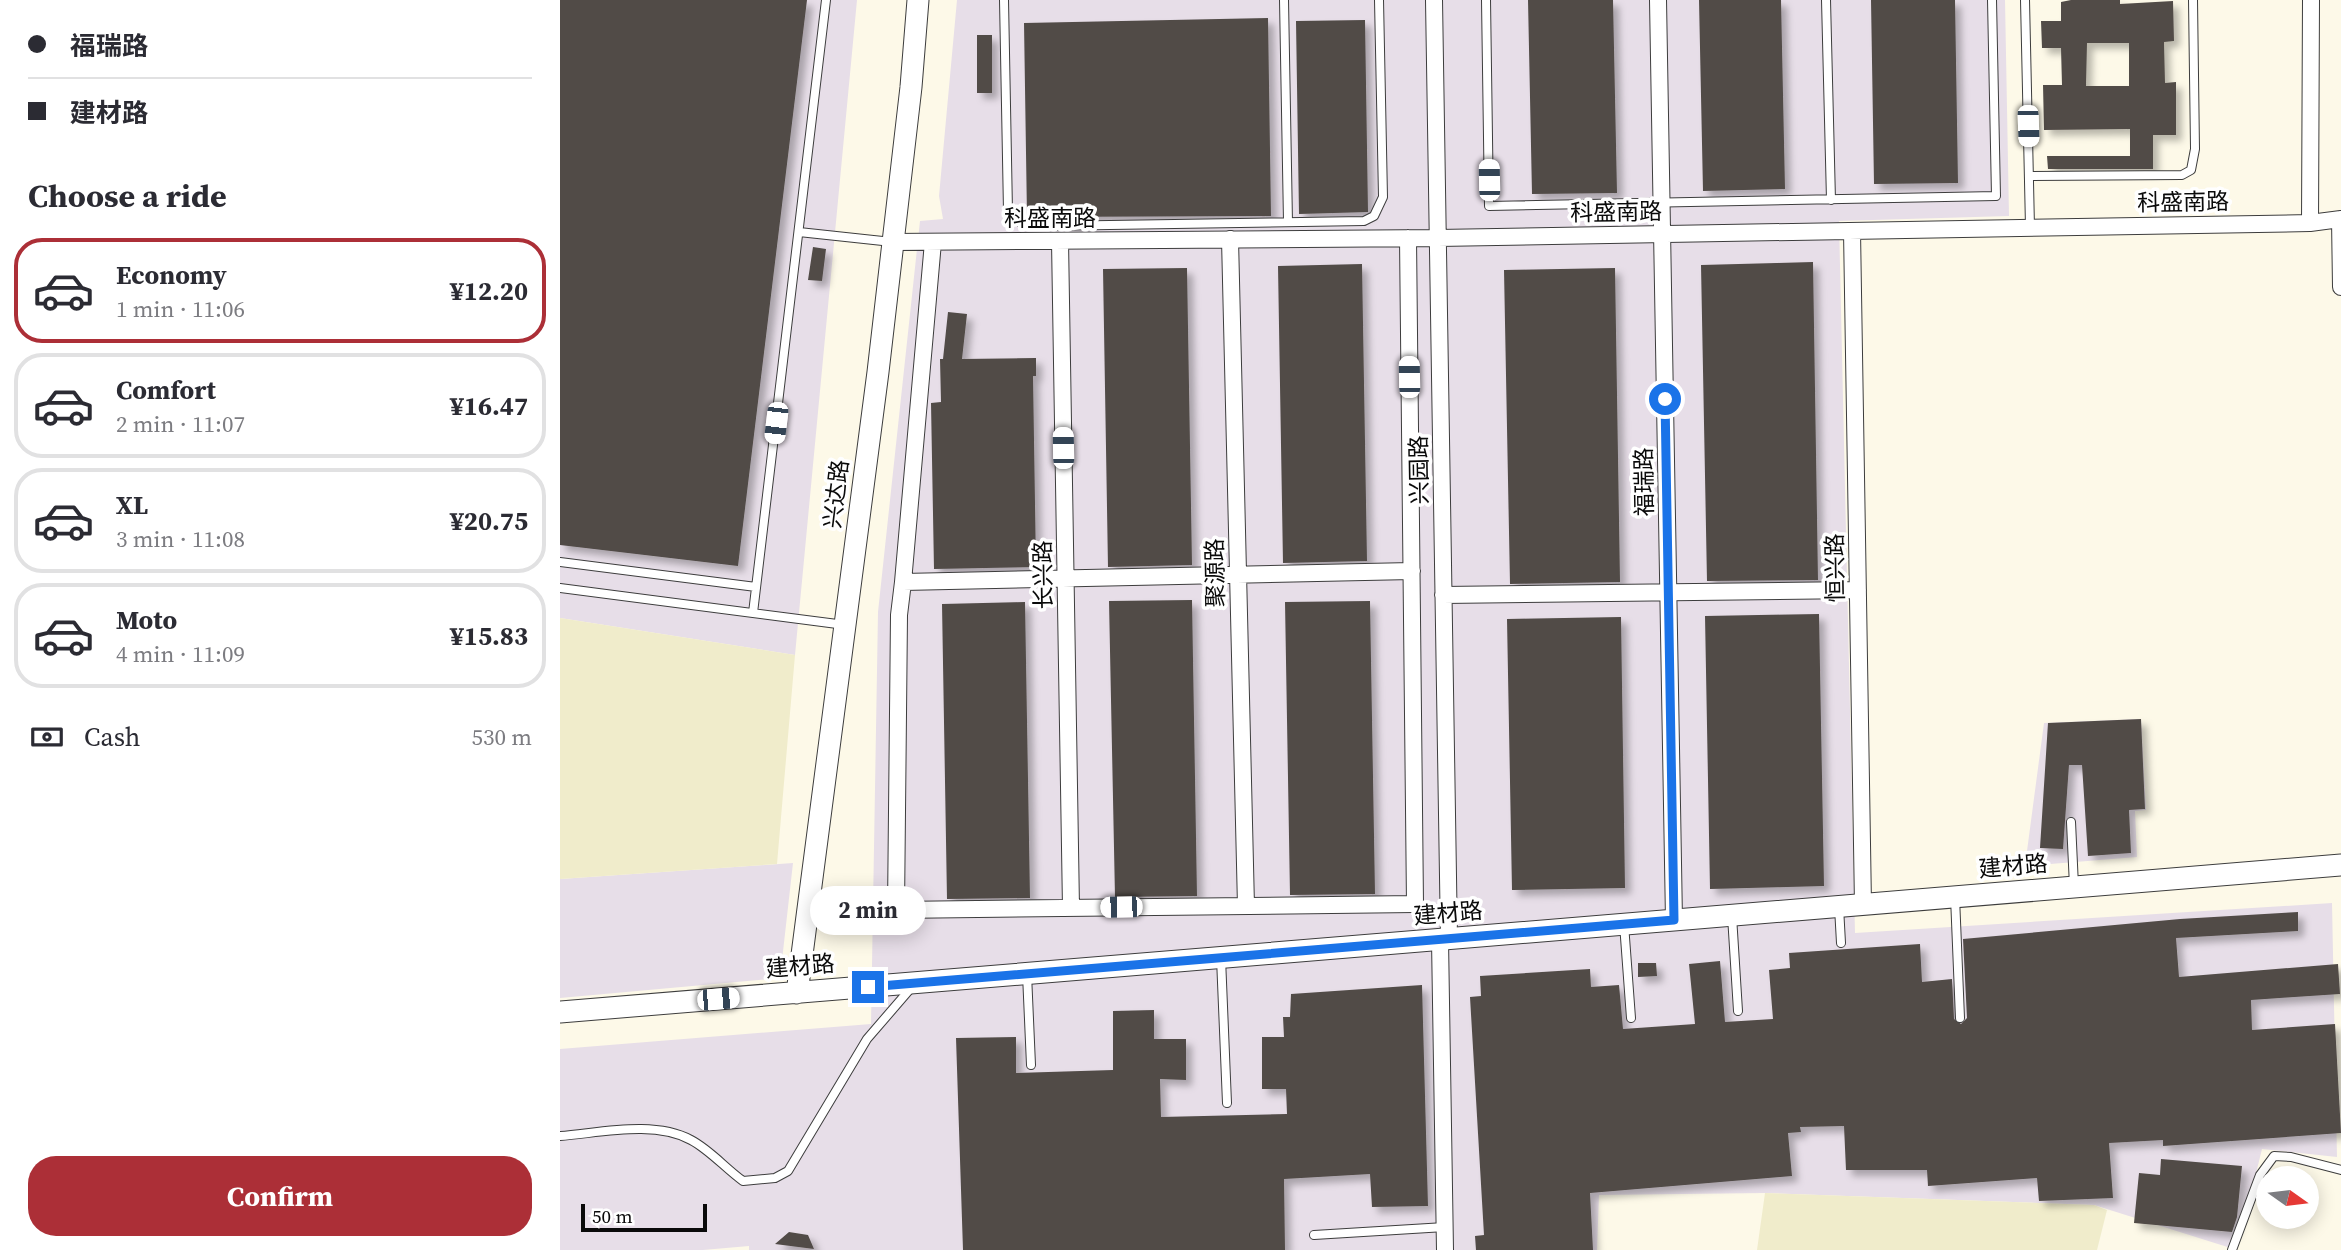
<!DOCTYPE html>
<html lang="en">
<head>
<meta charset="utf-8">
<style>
  body { margin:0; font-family:"Source Serif 4","Noto Sans SC",serif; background:#f7f7f7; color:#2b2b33; height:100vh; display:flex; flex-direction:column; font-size:26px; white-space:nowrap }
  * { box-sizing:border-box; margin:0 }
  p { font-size:23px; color:#7c7c81 }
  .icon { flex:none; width:38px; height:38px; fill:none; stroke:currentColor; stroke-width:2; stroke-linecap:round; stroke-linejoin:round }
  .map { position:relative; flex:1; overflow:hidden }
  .panel { display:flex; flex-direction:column; background:#fff; width:560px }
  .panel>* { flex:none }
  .guide { display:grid; align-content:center; height:154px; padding:0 28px; background:#fff }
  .needle { width:46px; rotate:104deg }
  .tools { position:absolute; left:1696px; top:1166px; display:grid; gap:14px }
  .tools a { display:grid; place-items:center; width:63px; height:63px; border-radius:50%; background:#fff; box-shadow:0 4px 18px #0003; font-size:35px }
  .scale { position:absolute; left:21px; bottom:18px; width:126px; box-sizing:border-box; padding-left:7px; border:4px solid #0a0a0a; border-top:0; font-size:19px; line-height:24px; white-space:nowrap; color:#0a0a0a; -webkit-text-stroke:5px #fff; paint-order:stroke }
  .end { position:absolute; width:32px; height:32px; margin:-16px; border:9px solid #1a73e8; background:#fff; box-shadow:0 0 0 4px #fff }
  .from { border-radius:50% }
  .bubble { position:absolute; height:49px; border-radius:24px; background:#fff; box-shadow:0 4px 18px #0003; font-size:23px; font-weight:700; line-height:49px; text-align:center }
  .car { position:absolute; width:21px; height:42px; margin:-21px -10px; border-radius:9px; box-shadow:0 0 5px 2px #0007; background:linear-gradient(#fff 24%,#345 0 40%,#fff 0 76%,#345 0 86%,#fff 0) }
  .guide b { display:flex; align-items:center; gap:24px; height:66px; font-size:26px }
  .guide b+b { border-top:2px solid #e1e1e2 }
  .guide i { width:18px; height:18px; background:#2b2b33 }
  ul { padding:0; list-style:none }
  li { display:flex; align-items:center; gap:21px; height:105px; margin:0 14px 10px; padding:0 14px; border:4px solid #e1e1e2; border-radius:28px }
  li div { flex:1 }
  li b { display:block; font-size:26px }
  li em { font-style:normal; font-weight:700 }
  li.active { border-color:#ac2f37 }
  li>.icon { width:63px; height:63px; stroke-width:1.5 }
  h2 { padding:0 28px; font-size:32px; line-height:84px }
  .pay { display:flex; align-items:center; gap:18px; height:77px; padding:0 28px; font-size:26px }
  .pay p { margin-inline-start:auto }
  .button { display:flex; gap:14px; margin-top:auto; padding:14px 28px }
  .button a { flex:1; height:80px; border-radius:28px; background:#ac2f37; color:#fff; font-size:28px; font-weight:700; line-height:80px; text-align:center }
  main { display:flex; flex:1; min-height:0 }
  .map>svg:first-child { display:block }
  .industrial { fill:#e7dee8 }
  .farmland { fill:#f0eccb }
  .building { fill:#514b47; fill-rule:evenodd; filter:url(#shadow) }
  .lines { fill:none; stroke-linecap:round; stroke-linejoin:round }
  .service-casing { stroke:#3d3d3d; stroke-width:10 }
  .minor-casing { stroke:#3d3d3d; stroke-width:18 }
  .tertiary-casing { stroke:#3d3d3d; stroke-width:23 }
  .service { stroke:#fff; stroke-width:8 }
  .minor { stroke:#fff; stroke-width:16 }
  .tertiary { stroke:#fff; stroke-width:21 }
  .route { stroke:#1a73e8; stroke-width:9 }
  .labels { text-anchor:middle; stroke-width:7; stroke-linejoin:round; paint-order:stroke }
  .street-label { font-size:23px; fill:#0a0a0a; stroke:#fff }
</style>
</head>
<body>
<main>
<section class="panel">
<div class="guide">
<b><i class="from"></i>福瑞路</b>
<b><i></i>建材路</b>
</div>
<h2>Choose a ride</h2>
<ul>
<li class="active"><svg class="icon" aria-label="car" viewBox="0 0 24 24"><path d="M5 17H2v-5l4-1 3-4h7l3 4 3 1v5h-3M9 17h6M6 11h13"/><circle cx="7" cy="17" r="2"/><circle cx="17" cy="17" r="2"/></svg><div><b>Economy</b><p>1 min · 11:06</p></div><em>¥12.20</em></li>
<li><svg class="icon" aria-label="car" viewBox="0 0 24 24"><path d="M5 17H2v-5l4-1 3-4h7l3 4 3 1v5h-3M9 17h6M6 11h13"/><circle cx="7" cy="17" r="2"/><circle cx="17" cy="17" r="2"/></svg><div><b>Comfort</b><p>2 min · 11:07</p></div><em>¥16.47</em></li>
<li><svg class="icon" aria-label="car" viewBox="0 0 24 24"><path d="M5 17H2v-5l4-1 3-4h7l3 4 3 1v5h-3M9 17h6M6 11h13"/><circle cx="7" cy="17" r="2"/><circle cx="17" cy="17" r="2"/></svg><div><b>XL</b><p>3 min · 11:08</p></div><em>¥20.75</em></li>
<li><svg class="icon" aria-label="car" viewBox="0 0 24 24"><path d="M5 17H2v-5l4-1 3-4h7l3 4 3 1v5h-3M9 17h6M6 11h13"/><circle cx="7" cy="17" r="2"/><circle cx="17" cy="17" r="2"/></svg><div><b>Moto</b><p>4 min · 11:09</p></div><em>¥15.83</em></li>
</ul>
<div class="pay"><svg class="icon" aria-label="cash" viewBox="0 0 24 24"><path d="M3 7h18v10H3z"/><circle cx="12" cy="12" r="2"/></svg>Cash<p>530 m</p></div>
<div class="button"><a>Confirm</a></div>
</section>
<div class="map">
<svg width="1781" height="1250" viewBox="0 0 1781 1250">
  <defs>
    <filter id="shadow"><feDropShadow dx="6" dy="6" stdDeviation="3.5" flood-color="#0004"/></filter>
  </defs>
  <rect width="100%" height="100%" fill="#fdf9e8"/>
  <path class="industrial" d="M0 0H297L235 655 0 618Z
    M397 0H1445L1449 216 1279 221 1295 933 1772 903 1777 1157 1702 1149 1677 1250 1534 1205 1205 1193 1039 1195 1037 1250H189V1246L143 1250H0V1049L311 1024 318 612 360 221 383 219 379 196Z
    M1581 719 1586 810 1575 811 1577 857 1465 866 1484 723Z
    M233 863 220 978 0 998V879Z"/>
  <path class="farmland" d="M0 618 235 655 217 864 0 879Z
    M1205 1193 1534 1205 1547 1210 1537 1250H1197Z"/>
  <path class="building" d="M0 0H247L178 566 0 545Z
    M968 0H1053L1057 193 972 194Z
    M1139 0H1221L1225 189 1143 191Z
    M1311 0H1395L1398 183 1314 184Z
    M1511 0H1560V4L1613 1 1614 41 1604 42 1605 83 1616 82V135H1593V169H1488L1487 156H1570V129L1484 130 1483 85H1502L1501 48H1482L1481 21H1501V2ZM1527 43H1569V86H1526Z
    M708 18 711 216 467 217 464 23Z
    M805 20 808 212 739 214 736 21Z
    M417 35H432V93H417Z
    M253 247 266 249 262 281 248 280Z
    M1253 262 1258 580 1147 581 1141 265Z
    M802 264 807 561 723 563 718 266Z
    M627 268 632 565 548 567 543 269Z
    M1055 268 1060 582 950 584 944 270Z
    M388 312 407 314 402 359 476 358V376H473L476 567 374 569 371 403 381 402 380 359H383Z
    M632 600 637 896 555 897 549 601Z
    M810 601 815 894 730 895 725 602Z
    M465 602 470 898 387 899 382 604Z
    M1259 614 1264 886 1150 889 1145 616Z
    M1061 617 1065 888 952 890 947 619Z
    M1581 719 1585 809 1569 810 1571 853 1528 856 1522 765H1509L1503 849 1480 848 1488 723Z
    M1738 912V931L1616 938 1619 977 1778 964 1780 994 1691 1000 1692 1030 1775 1024 1781 1133 1603 1146V1140L1549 1143 1553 1198 1479 1201 1477 1178 1368 1186 1367 1170H1286L1284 1126 1240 1127 1241 1132 1228 1133 1232 1176 1030 1193 1033 1250H916L915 1236 924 1235 910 997 921 996 920 976 1030 969 1031 987 1059 985 1063 1029 1135 1024 1129 964 1160 961 1165 1022 1213 1019 1209 970 1230 968 1229 953 1360 944 1362 982 1392 979 1394 1019 1401 1024 1407 1018 1403 939 1620 919Z
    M1078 963H1096L1097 976 1078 977Z
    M862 985 868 1206 812 1207 810 1174 724 1179 725 1250H403L396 1038 456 1037V1073L553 1070V1011L594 1010V1039H626V1080L600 1079 601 1117 727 1114 726 1089H702V1037H724L723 1017H730L731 994Z
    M1601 1159 1682 1166 1677 1217 1672 1232 1574 1223 1579 1173 1600 1175Z
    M229 1232 248 1235 254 1249 215 1244Z"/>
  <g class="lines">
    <defs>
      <path id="service" d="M444 0 448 211 461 223 485 226 804 221 814 216 823 197 819 0
        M724 0 728 222
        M926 0 929 206 1436 196 1432 0
        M1266 0 1271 200
        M1465 0 1470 227
        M1469 176 1622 175 1631 170 1635 149 1633 0
        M239 232 332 242
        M0 562 196 587
        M0 588 285 625
        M193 613 266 0
        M1511 822 1514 886
        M1395 897 1400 1018
        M1279 907 1281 943
        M1172 916 1178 1011
        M1064 924 1071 1018
        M661 958 667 1103
        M467 974 471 1065
        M0 1136C40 1133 94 1120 131 1140 150 1150 165 1168 183 1181L215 1178 228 1171 307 1039 351 988
        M754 1235 885 1227
        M1672 1250 1700 1175 1714 1156 1731 1157 1781 1170"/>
      <path id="minor" d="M874 0 889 939
        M1098 0 1114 920
        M1780 219 1781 287
        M1750 223 1751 0
        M1292 231 1303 905
        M670 239 686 906
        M500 241 511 908
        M332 242 878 238 1750 223 1781 219
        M373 242 343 582 852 571
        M343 582 339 615 336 910 855 904 848 238
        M883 595 1298 590
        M880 940 885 1250"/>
      <path id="tertiary" d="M237 993 318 372 351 87 358 0
        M0 1012 1781 865"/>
    </defs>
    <use href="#service" class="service-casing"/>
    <use href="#minor" class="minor-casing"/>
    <use href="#tertiary" class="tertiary-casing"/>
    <use href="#service" class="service"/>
    <use href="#minor" class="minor"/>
    <use href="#tertiary" class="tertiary"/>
  </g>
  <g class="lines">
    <path class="route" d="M308 987 1114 920 1105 399"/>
  </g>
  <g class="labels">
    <g class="street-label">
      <text transform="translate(1623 202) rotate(-1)" y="8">科盛南路</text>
      <text transform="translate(1056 212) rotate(-1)" y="8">科盛南路</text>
      <text x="490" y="226">科盛南路</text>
      <text transform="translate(859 470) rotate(-91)" y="8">兴园路</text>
      <text transform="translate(1084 482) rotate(-91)" y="8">福瑞路</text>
      <text transform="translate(276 494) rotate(-83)" y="8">兴达路</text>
      <text transform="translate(1275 568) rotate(-91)" y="8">恒兴路</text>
      <text transform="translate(655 573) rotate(-91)" y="8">聚源路</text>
      <text transform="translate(483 575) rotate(-91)" y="8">长兴路</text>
      <text transform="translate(1453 866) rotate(-5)" y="8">建材路</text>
      <text transform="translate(888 913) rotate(-5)" y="8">建材路</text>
      <text transform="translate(240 966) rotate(-5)" y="8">建材路</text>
    </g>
  </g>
</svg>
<div class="tools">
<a><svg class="needle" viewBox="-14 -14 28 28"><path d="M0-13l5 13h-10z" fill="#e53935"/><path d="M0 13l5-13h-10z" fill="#7c7c81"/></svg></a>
</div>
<div class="scale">50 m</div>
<i class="end from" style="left:1105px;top:399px"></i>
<i class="end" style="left:308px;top:987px"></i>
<div class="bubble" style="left:250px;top:886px;width:116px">2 min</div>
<i class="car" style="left:1468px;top:126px;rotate:178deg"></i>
<i class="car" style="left:929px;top:180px;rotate:359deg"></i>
<i class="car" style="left:849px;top:377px;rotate:359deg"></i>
<i class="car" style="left:216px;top:423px;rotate:187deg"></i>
<i class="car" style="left:503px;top:448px;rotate:359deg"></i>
<i class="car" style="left:561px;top:907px;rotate:269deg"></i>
<i class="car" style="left:158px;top:999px;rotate:85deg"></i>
</div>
</main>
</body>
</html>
